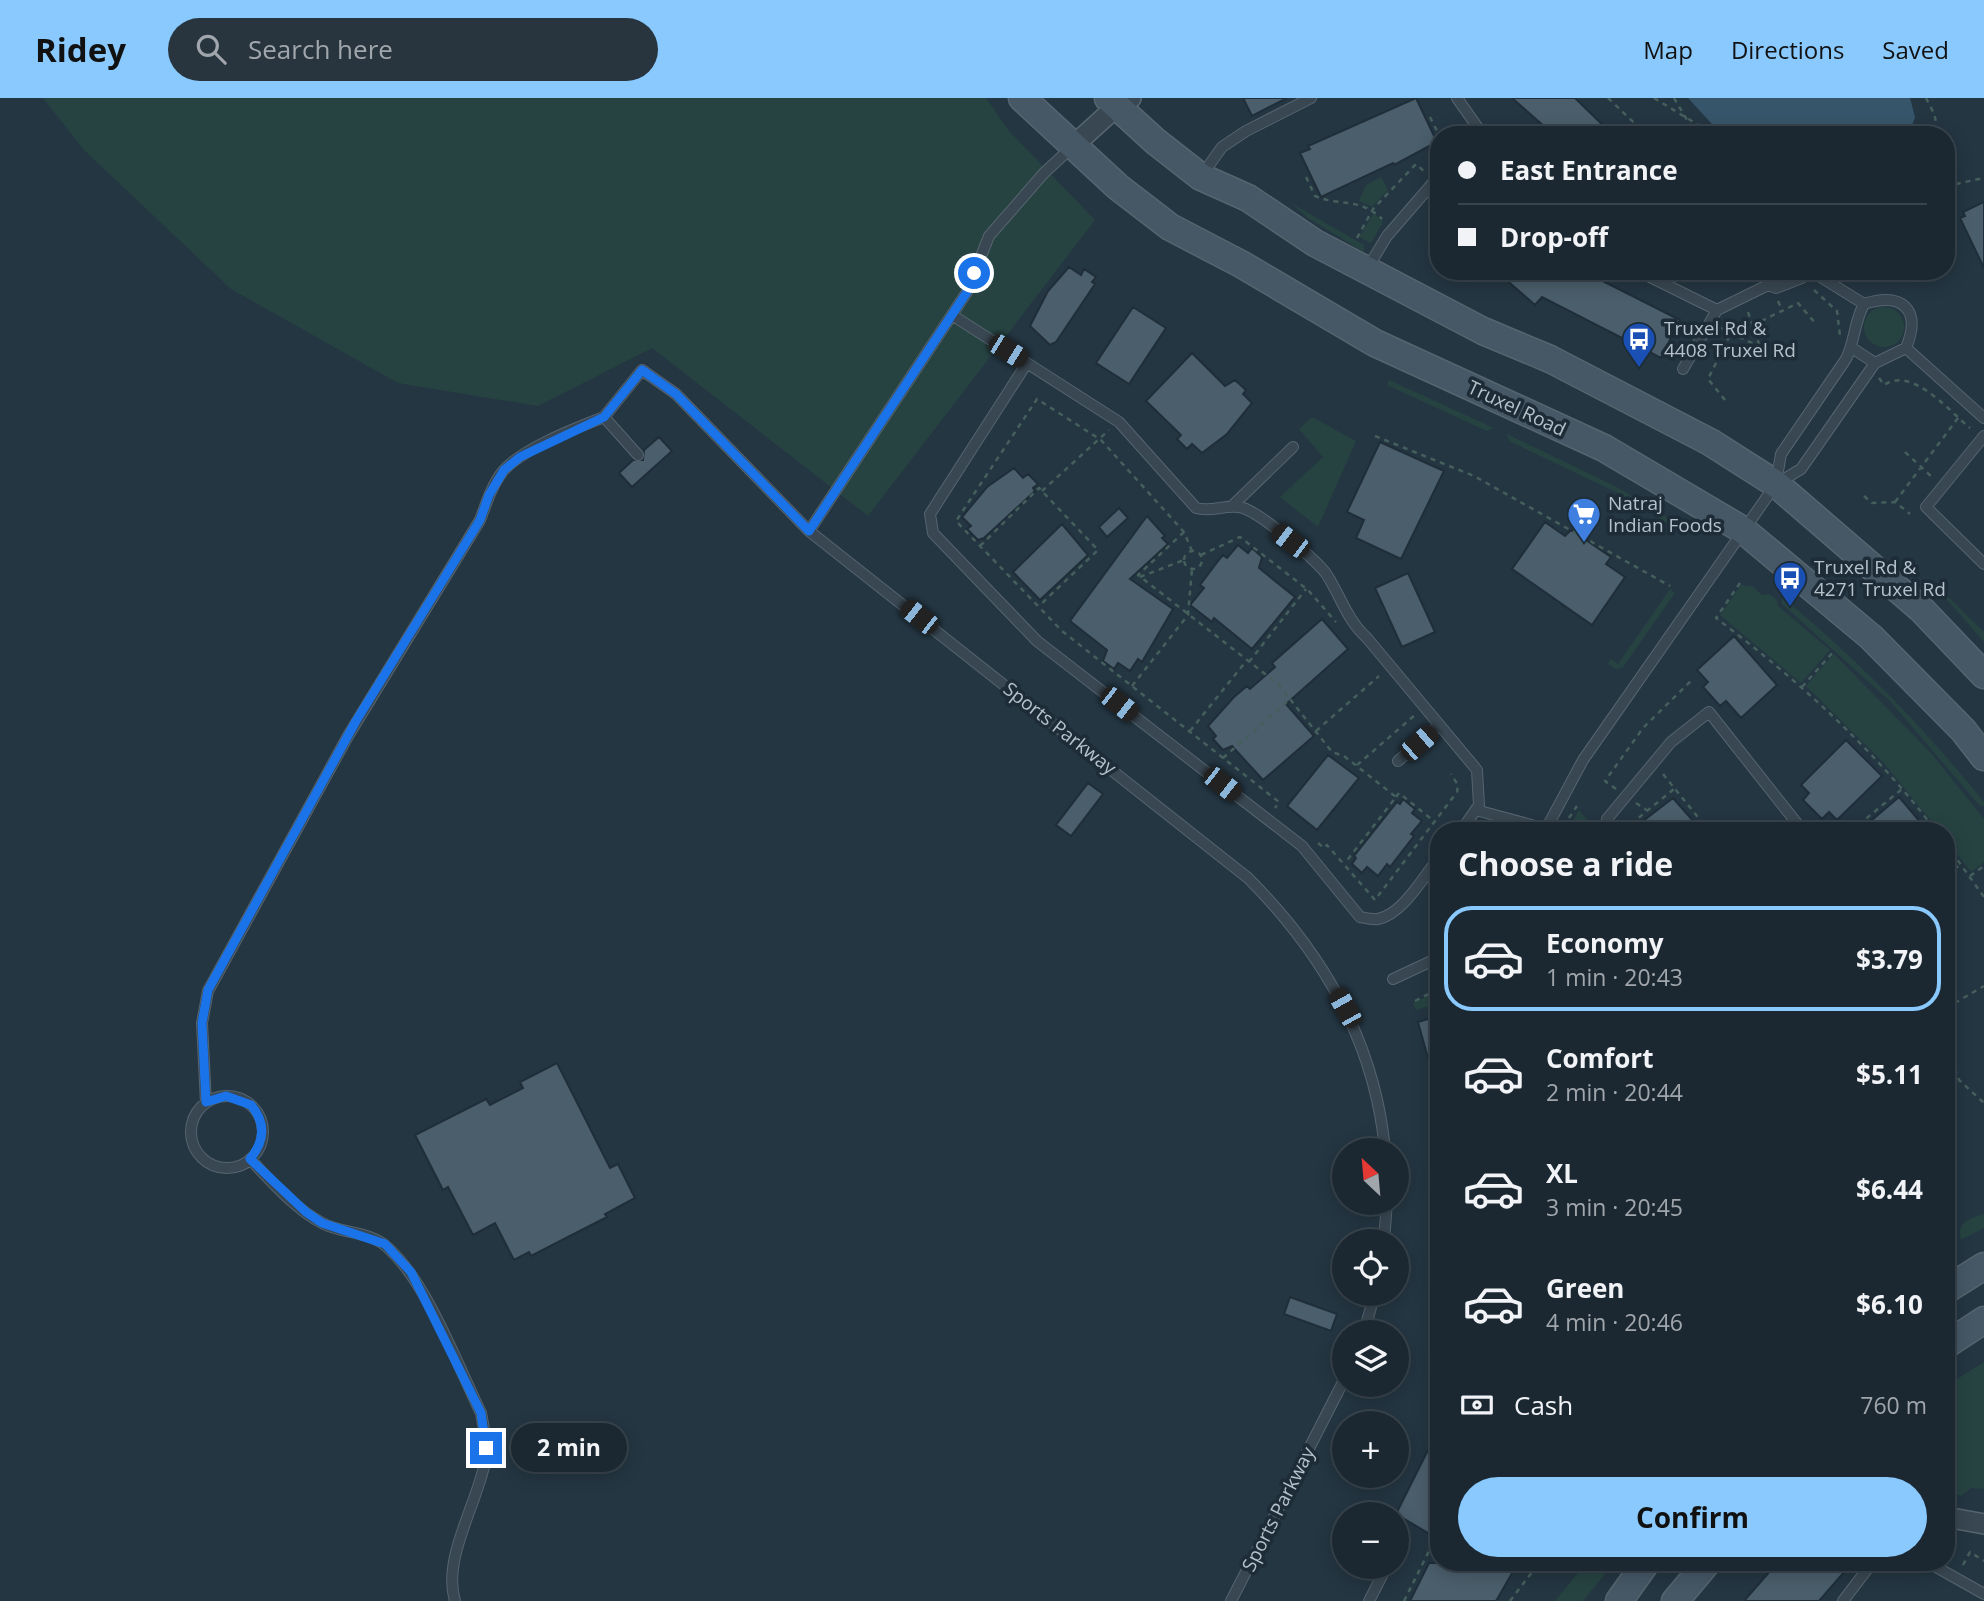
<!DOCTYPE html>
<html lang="en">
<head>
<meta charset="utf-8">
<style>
  body { margin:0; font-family:"Open Sans",sans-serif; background:#28343e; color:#f1f3f6; height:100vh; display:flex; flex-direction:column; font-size:26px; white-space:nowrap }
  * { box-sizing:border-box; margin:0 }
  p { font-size:23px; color:#a0a6ac }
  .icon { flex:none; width:38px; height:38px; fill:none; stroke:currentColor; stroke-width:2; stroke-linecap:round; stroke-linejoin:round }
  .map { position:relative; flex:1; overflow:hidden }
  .side { position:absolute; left:1430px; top:724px; width:525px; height:749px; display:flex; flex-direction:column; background:#1b2832; border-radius:28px; box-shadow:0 4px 18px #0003,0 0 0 2px #39444d }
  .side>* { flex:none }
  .banner { position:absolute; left:1430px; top:28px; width:525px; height:154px; border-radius:28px; box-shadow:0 4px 18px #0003,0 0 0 2px #39444d; display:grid; align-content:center; height:154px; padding:0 28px; background:#1b2832 }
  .needle { width:46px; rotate:334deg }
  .controls { position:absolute; left:1332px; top:1040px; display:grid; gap:14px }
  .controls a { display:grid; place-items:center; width:77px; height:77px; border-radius:50%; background:#1b2832; box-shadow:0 4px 18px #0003,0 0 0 2px #39444d; font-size:35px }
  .end { position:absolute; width:32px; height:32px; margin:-16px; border:9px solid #1a73e8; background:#fff; box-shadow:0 0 0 4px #fff }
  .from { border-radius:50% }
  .bubble { position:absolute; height:49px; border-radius:24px; background:#1b2832; box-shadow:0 4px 18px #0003,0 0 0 2px #39444d; font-size:23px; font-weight:700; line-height:49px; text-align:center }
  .car { position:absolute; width:21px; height:42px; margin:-21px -10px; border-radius:9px; box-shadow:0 0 5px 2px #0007; background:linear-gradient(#222 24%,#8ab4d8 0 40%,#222 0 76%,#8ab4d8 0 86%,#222 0) }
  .banner b { display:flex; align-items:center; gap:24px; height:66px; font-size:26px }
  .banner b+b { border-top:2px solid #39444d }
  .banner i { width:18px; height:18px; background:#f1f3f6 }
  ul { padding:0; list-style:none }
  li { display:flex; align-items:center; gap:21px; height:105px; margin:0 14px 10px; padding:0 14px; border:4px solid transparent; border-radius:28px }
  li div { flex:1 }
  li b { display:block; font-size:26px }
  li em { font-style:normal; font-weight:700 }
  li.on { border-color:#89c9fe }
  li>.icon { width:63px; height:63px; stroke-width:1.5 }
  h2 { padding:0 28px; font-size:32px; line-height:84px }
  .pay { display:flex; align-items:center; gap:18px; height:77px; padding:0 28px; font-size:26px }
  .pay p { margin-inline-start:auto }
  .cta { display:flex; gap:14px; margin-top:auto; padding:14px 28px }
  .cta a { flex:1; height:80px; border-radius:42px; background:#89c9fe; color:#111; font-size:28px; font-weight:700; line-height:80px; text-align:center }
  header { display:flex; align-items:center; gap:42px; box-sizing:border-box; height:98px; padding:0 35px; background:#89c9fe; color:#111 }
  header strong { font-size:33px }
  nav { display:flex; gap:38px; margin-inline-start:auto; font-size:24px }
  .search { width:490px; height:63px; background:#28343e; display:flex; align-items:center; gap:18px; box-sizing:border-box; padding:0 24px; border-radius:38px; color:#a0a6ac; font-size:26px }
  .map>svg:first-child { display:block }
  .green { fill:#264342 }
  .water { fill:#37556a }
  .building { fill:#4a5e6b; stroke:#1f2e39; stroke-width:2 }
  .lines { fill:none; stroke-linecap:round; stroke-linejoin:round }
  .lane-casing { stroke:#56656f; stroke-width:12 }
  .street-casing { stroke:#56656f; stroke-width:22 }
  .secondary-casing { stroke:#56656f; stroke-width:29 }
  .path { stroke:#455f5d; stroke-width:2.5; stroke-dasharray:5 5; stroke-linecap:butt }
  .lane { stroke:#394752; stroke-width:10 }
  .street { stroke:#394752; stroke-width:19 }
  .secondary { stroke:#465765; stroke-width:26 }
  .route { stroke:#1a73e8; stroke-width:9 }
  .labels { text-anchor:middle; stroke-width:7; stroke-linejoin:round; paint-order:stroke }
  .poi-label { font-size:19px; fill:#b5c2cc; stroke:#1d2c37; text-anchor:start }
  .street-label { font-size:19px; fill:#b5c2cc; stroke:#1d2c37 }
</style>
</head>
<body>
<header>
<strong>Ridey</strong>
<div class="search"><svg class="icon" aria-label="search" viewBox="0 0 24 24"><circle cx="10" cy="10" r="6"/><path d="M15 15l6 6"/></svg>Search here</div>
<nav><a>Map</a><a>Directions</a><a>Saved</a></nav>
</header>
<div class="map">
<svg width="1984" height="1503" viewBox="0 0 1984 1503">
  <rect width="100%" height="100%" fill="#243642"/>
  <path class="green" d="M43 0H986L1009 33 1095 122 868 418 652 250 538 308 398 285 231 191 84 52Z
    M1381 79 1388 92 1372 109 1359 103 1366 87Z
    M1291 105 1364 147V154L1308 120Z
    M1374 115 1383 124 1371 145 1359 139Z
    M1864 229a20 20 0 1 1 40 0a20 20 0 1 1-40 0Z
    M1389 282 1494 330 1487 333 1387 287Z
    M1312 319 1356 343 1318 429 1280 399 1323 359 1299 331Z
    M1507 336 1615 388 1690 433 1688 438 1616 394 1509 343Z
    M1925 476 1984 534V544Z
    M1741 487 1752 488 1762 497 1769 496 1777 502 1778 508 1830 552 1801 585 1720 517Z
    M1670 491 1675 495 1623 569 1616 571 1608 566 1611 561 1618 566Z
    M1782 499C1857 561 1923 628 1984 704V708H1980L1890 603 1782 506Z
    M1834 556 1931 655 1984 721V764L1971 774 1946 742V733H1939L1883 664 1806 588Z
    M1579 712 1597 733H1567Z
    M1438 893V905L1416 912 1413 905Z
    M1984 1116V1130L1961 1142C1956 1124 1969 1121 1984 1116Z
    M1984 1264V1391L1971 1390 1961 1398 1946 1390V1288Z
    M1586 1465 1613 1466 1583 1503H1555Z"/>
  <path class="water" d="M1688 0H1910L1915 19 1912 28 1897 37H1722Z"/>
  <path class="building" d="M1243 0H1287L1252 18Z
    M1416 0 1437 44 1394 67 1393 65 1321 99 1300 55 1310 51 1308 48Z
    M1512 0H1575L1613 37H1554Z
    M1984 104V170L1960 120 1965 118 1963 114Z
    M1069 169 1081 177 1084 171 1096 179 1092 184 1095 186 1056 244 1050 247 1030 228 1048 193Z
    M1496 173H1583L1680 222 1661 260 1542 199 1535 207Z
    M1133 209 1166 230 1129 286 1096 265Z
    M1192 255 1225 288 1235 282 1246 292 1243 296 1252 305 1227 336 1202 355 1192 346 1187 351 1177 341 1181 337 1146 303Z
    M659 339 672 353 632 389 619 375 633 362H643L644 352Z
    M1380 344 1444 373 1401 461 1356 440 1364 422 1347 414Z
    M1014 370 1023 380 1028 376 1038 386 1033 390 1035 393 984 440 978 442 967 431 971 428 962 419 987 389Z
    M1119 410 1128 420 1107 439 1099 429Z
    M1147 418 1165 438 1162 440 1168 446 1130 481 1173 511 1142 564 1138 561 1130 573 1118 565 1114 571 1103 563 1107 552 1070 523Z
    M1545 424 1565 438 1571 432 1611 459 1606 466 1625 479 1592 527 1512 471Z
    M1062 426 1088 457 1040 502 1013 474Z
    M1238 447 1248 455 1252 450 1262 459 1259 470 1295 499 1252 551 1214 520 1212 524 1190 507 1204 490 1200 487 1215 467 1223 457 1227 460Z
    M1408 475 1435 534 1402 549 1375 490Z
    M1322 521 1348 551 1286 606 1314 638 1263 682 1232 648 1223 652 1213 641 1216 638 1208 628 1234 599 1247 588 1250 591 1275 569 1272 565Z
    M1734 538 1777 587 1741 620 1726 603 1720 608 1703 589 1708 584 1697 572Z
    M1846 642 1882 678 1837 722 1829 714 1822 721 1803 702 1809 695 1801 687Z
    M1328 657 1359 680 1317 732 1287 708Z
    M1088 685 1103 696 1071 738 1056 727Z
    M1899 699 1928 733H1859Z
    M1673 700 1702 733H1630Z
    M1403 701 1415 711 1412 715 1422 723 1411 736 1414 738 1390 769 1387 766 1378 778 1367 769 1362 775 1352 766 1356 760 1354 758 1397 704 1400 706Z
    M1438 918V982H1434L1418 924Z
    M557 965 610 1070 618 1066 635 1100 605 1116 607 1119 531 1158 529 1154 514 1162 495 1125 473 1137 448 1089 443 1092 415 1037 486 1001 490 1007 523 990 520 984Z
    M1290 1199 1337 1216 1331 1233 1284 1216Z
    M1438 1332V1441L1396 1416Z
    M1429 1465H1518L1496 1503H1410Z
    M1777 1465H1852L1819 1503H1744Z"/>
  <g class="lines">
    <defs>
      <path id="lane" d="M1457 0 1483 37
        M1202 77 1222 49 1246 33 1311 0
        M1367 171 1387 138 1438 79
        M1638 173 1717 212 1768 187 1772 179 1782 173
        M1811 173 1864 206
        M1768 187 1776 190 1802 180 1805 173
        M952 217 1119 324 1196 410C1213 415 1227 405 1243 410 1260 415 1317 462 1327 477 1341 499 1347 522 1367 540L1477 672 1479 707 1461 733
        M1852 250 1875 265
        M1906 250 1984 320
        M1027 265 930 416 933 435 1037 543 1302 748 1360 819C1365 820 1373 822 1378 821 1403 816 1423 779 1438 761
        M1683 271 1717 212
        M604 319 642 272 676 296 809 433 1248 780C1323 855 1375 944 1385 1052
        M1984 338 1926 409 1984 466
        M1232 408 1293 349
        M809 433 967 194 989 138 1044 75 1072 49
        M1398 663 1439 627
        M1476 712 1546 731
        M1607 721 1671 644 1709 614 1803 733
        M1545 733 1583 662 1776 386 1801 371 1875 265 1906 250C1922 211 1902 194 1864 206 1854 224 1855 243 1846 261L1781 356 1776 385
        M1393 881 1438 860
        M191 1034a36 36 0 1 1 72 0a36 36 0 1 1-72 0Z
        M206 1005 202 925 208 893 348 638 480 422C486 406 492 387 503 373 523 350 576 330 604 319L638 357
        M250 1061C271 1083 295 1111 322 1125 342 1136 370 1133 387 1149 427 1184 457 1266 481 1315 484 1331 488 1348 485 1364 477 1406 442 1461 455 1503
        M1384 1143 1387 1104
        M1364 1234 1375 1195
        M1396 1450 1401 1441
        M1929 1465 1984 1496
        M1231 1503 1344 1282
        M1369 1503 1387 1468
        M1843 1503 1872 1465"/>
      <path id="street" d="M1073 48 1117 8 1131 0
        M1946 1419 1984 1426"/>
      <path id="secondary" d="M1022 0 1118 89 1170 129 1241 166 1375 245 1604 350 1743 432 1871 539 1963 632 1984 659
        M1108 0 1155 43 1201 79 1248 100 1315 145 1483 233 1550 261 1710 344 1776 386 1922 512 1984 577
        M1946 1192 1984 1168
        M1946 1247 1984 1222
        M1619 1503 1646 1465
        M1675 1503 1707 1465"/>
    </defs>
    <use href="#lane" class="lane-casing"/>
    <use href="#street" class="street-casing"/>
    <use href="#secondary" class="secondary-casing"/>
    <path class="path" d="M1608 0 1647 37
      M1654 0 1700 28 1706 37
      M1674 0 1696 37
      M1926 0C1932 12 1941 24 1932 37
      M1430 19 1439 37
      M1306 79 1315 98C1342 109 1359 99 1382 121
      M1946 88 1984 80
      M1357 140 1373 111 1416 66 1426 75
      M1814 192 1837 213 1840 238
      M1778 203 1782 212
      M1748 214 1760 249
      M1721 230 1760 249 1766 257
      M1879 280 1884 287C1912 268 1948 312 1970 330
      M1725 302 1708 281 1729 239 1798 205 1816 226
      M1375 338 1474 378 1670 488
      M1905 354 1933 380
      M1042 393 1109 332
      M1864 398 1872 405 1895 404 1910 416
      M1895 404 1958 320
      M1184 434 1138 477 1278 586 1332 654 1344 658 1396 699 1345 765
      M980 448 1039 390 1098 452 1039 508
      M1184 462a9 9 0 1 1 18 0a9 9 0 1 1-18 0Z
      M1192 453 1184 434 1101 342 1037 301 956 423 1062 533 1279 704 1275 710
      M1201 457 1240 439 1308 492 1336 524
      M1140 479 1184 462
      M1740 485 1716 520C1798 582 1874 651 1936 733
      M1249 564 1306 491
      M1132 588 1188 517 1192 471
      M1802 589 1834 553
      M1190 633 1247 562
      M1316 633 1379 578
      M1223 660 1289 602
      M1357 667 1415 617
      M1663 676 1709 733
      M1616 691 1605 683 1643 630 1694 580
      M1396 699 1399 695 1435 724
      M1636 705 1648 713
      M1569 720 1577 708
      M1631 726 1674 691
      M1851 733 1902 691
      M1318 745 1324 750 1327 747 1375 802 1457 694 1458 687 1451 676
      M1946 746 1984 799
      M1946 777 1960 767
      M1970 778 1984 768
      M1415 903 1438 891
      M1946 910 1984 888
      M1946 970 1954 969 1959 982 1984 1005
      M1963 1467 1970 1454 1984 1463
      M1404 1503 1434 1443
      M1510 1503 1539 1465"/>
    <use href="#lane" class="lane"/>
    <use href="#street" class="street"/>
    <use href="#secondary" class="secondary"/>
  </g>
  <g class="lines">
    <path class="route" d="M486 1350 481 1315 411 1174 385 1146 322 1125 306 1114 250 1061C265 1043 266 1025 251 1007L226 998 206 1004 202 925 208 892 356 623 480 422 489 397 504 372 520 359 604 319 642 272 676 296 809 433 967 194 974 175"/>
  </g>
  <defs>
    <symbol id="bus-pin" viewBox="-11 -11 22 30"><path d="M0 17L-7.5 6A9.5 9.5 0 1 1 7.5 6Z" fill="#1a4fb4" stroke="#1d2c37"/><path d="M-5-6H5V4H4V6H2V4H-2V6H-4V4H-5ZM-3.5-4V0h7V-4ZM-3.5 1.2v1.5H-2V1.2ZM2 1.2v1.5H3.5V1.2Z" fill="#fff"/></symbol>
    <symbol id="supermarket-pin" viewBox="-11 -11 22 30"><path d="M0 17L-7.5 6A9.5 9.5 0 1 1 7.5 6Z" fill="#3f7fe0" stroke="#1d2c37"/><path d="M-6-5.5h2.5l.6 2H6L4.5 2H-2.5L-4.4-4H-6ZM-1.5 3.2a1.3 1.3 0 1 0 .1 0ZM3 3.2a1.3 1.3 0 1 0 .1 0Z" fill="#fff"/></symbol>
  </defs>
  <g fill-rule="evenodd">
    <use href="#bus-pin" x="1620" y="222" width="38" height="52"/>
    <use href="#supermarket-pin" x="1565" y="397" width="38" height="52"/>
    <use href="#bus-pin" x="1771" y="461" width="38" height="52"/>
  </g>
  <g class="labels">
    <g class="poi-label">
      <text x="1664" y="237">Truxel Rd &amp;<tspan x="1664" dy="22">4408 Truxel Rd</tspan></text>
      <text x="1608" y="412">Natraj<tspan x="1608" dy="22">Indian Foods</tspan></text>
      <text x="1814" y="476">Truxel Rd &amp;<tspan x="1814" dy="22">4271 Truxel Rd</tspan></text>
    </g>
    <g class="street-label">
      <text transform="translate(1517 310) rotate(25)" y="7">Truxel Road</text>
      <text transform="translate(1060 630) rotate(38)" y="7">Sports Parkway</text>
      <text transform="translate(1278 1411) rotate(-63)" y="7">Sports Parkway</text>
    </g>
  </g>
</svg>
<div class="controls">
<a><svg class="needle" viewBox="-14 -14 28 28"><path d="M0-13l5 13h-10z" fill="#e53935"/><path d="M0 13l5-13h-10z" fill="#a0a6ac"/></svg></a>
<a><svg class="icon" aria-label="locate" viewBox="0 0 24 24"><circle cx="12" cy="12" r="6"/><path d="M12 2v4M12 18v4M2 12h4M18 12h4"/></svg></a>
<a><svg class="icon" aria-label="layers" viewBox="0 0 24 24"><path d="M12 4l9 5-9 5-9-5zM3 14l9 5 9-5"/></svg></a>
<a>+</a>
<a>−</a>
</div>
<i class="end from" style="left:974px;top:175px"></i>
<i class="end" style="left:486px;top:1350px"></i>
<div class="bubble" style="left:511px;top:1325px;width:116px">2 min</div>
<i class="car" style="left:1008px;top:253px;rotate:122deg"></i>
<i class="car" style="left:1290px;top:443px;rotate:307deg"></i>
<i class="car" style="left:919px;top:519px;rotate:308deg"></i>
<i class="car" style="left:1119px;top:606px;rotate:128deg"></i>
<i class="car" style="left:1419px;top:645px;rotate:49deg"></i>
<i class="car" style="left:1222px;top:686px;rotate:128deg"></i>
<i class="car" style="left:1345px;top:910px;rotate:331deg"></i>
<div class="banner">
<b><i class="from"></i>East Entrance</b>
<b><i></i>Drop-off</b>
</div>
<section class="side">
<h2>Choose a ride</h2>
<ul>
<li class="on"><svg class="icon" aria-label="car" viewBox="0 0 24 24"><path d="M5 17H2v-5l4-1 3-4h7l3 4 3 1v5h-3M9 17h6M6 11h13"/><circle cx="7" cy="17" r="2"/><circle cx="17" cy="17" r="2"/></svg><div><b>Economy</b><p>1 min · 20:43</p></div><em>$3.79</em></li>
<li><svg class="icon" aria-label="car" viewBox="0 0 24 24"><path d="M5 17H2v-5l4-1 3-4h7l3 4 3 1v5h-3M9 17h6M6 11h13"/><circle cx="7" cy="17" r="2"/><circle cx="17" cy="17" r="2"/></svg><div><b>Comfort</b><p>2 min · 20:44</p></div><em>$5.11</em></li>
<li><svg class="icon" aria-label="car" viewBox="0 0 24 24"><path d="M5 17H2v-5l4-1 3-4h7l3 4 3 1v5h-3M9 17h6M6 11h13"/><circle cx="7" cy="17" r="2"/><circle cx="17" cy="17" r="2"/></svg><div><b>XL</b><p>3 min · 20:45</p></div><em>$6.44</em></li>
<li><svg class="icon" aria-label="car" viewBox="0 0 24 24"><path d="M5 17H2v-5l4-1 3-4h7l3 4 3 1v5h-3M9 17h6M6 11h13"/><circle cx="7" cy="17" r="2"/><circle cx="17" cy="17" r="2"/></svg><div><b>Green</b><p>4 min · 20:46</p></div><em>$6.10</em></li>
</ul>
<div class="pay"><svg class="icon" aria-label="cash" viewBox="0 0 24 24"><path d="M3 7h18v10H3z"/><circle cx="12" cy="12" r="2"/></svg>Cash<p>760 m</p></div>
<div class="cta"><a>Confirm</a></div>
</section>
</div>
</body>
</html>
